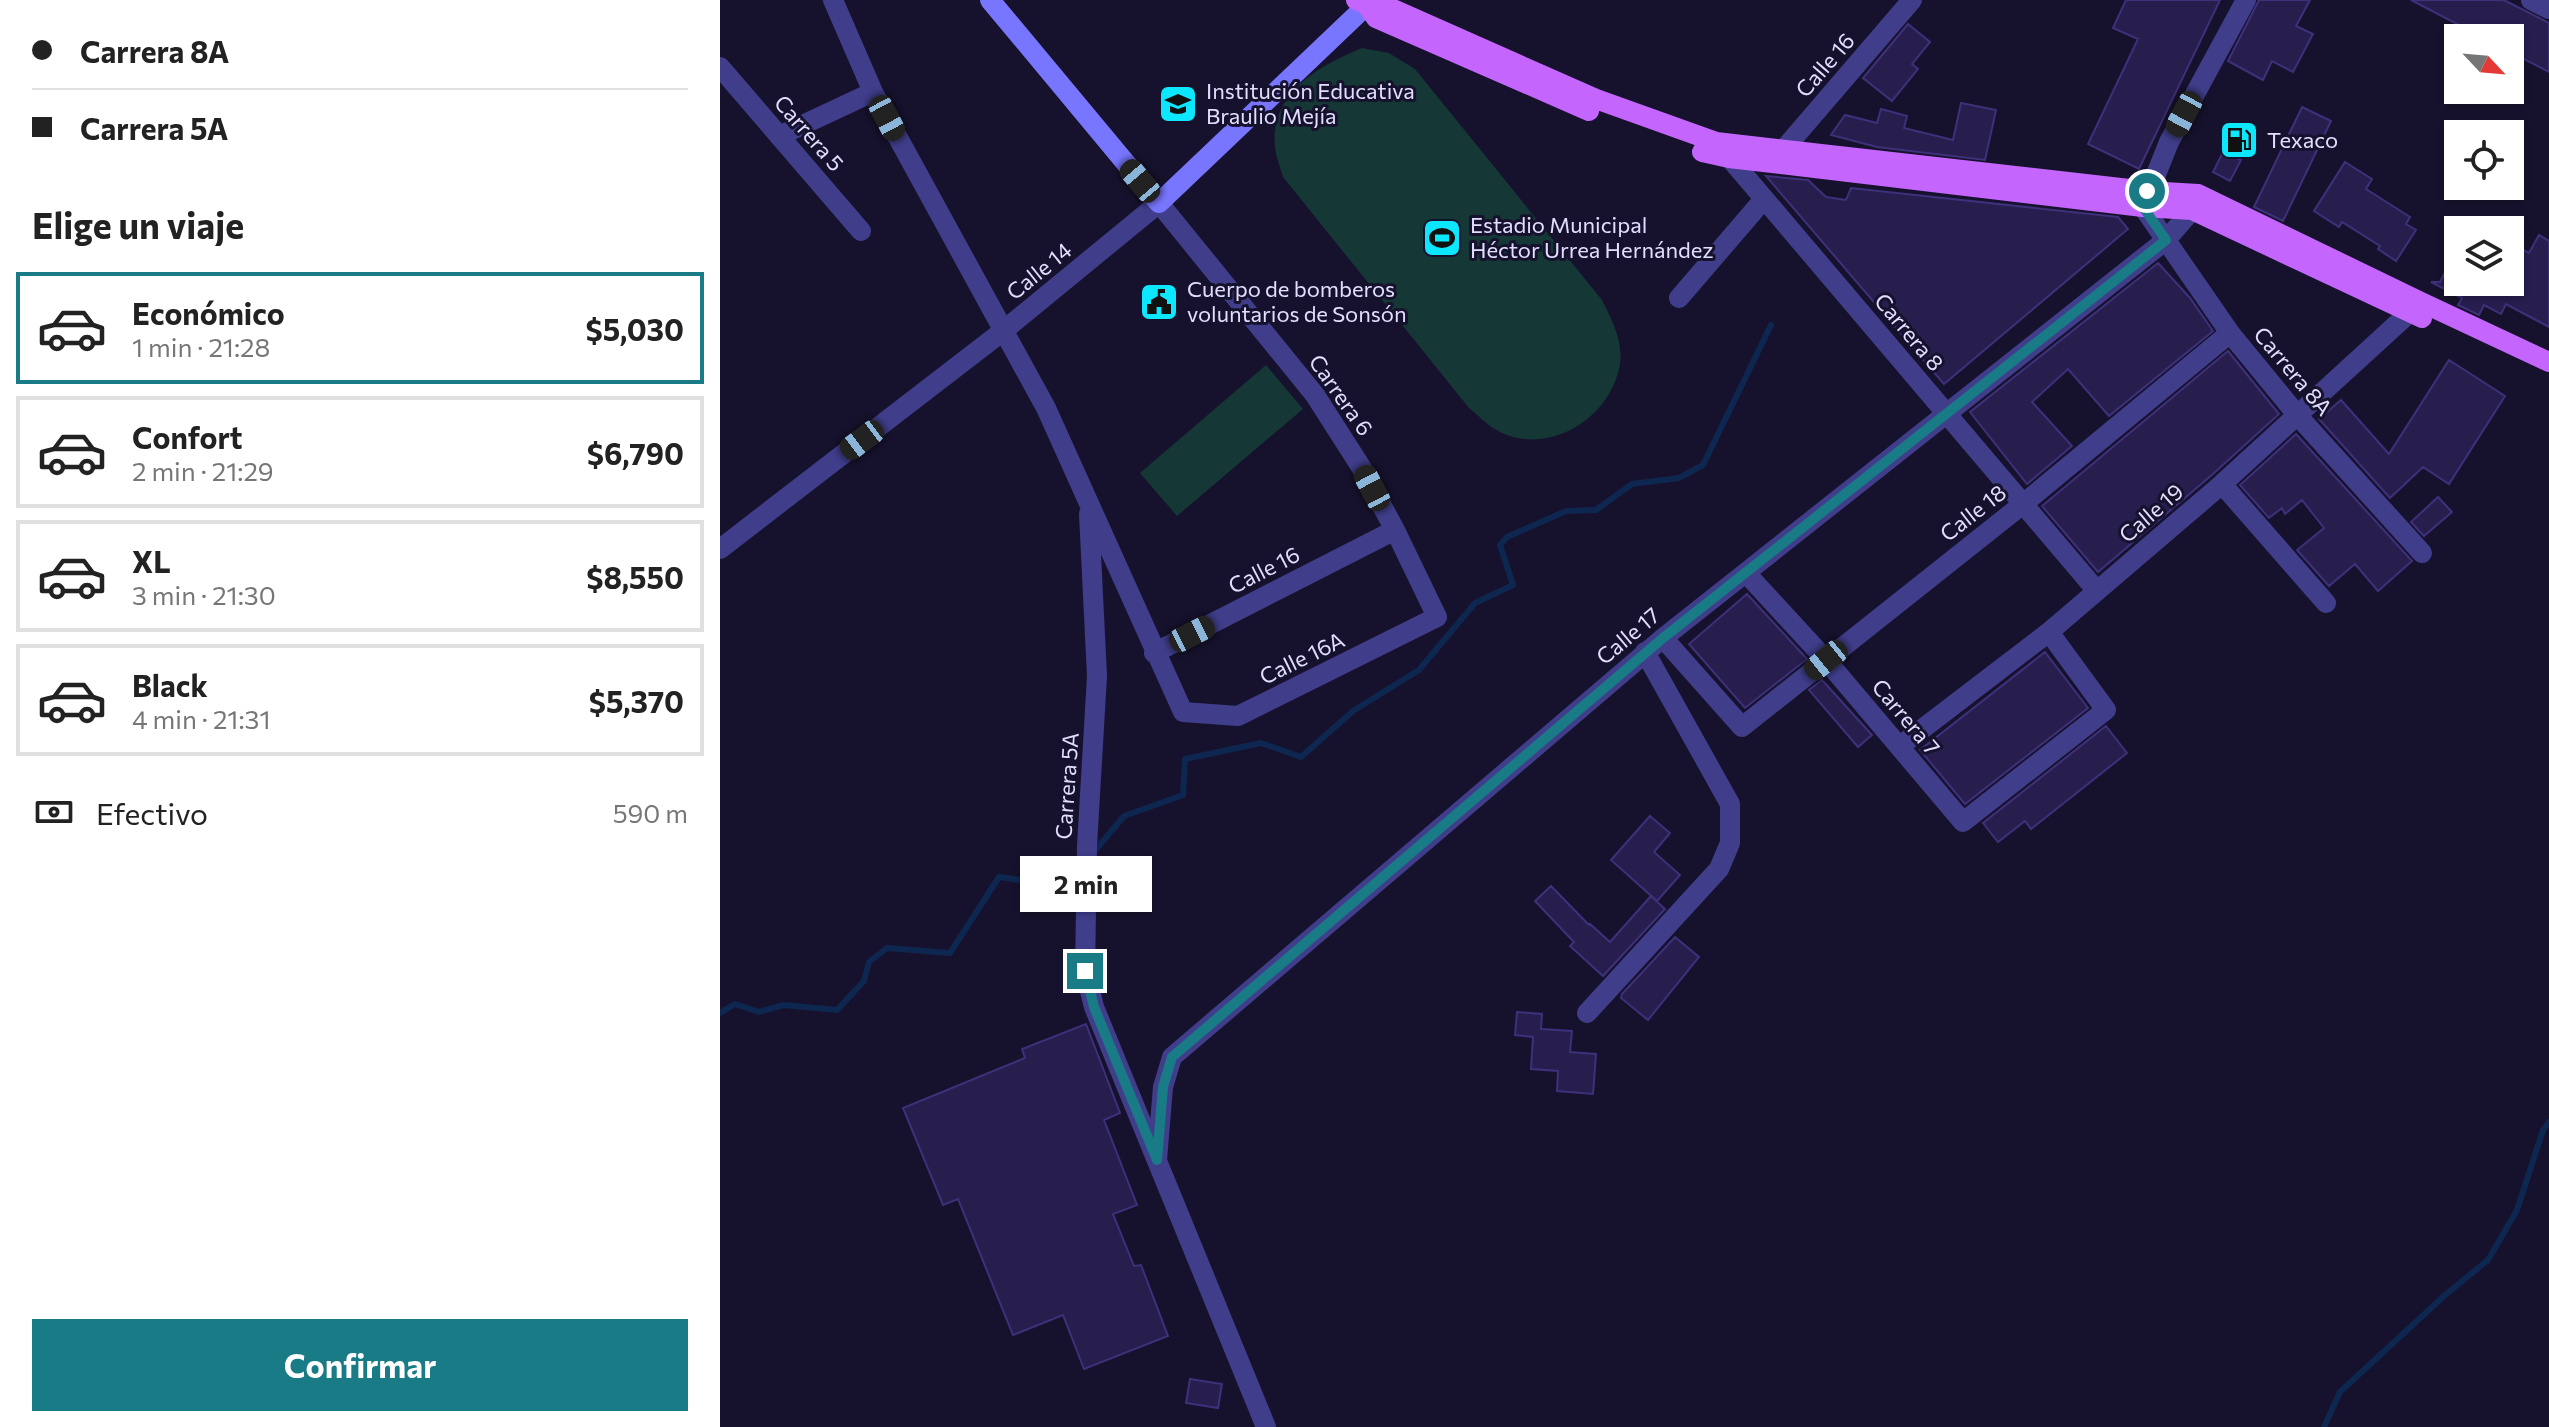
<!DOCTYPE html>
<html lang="es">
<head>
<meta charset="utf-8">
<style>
  body { margin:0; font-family:Commissioner,sans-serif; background:#f2f2f2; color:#222; height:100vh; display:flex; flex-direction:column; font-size:30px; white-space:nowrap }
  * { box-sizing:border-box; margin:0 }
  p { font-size:26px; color:#767676 }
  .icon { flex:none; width:44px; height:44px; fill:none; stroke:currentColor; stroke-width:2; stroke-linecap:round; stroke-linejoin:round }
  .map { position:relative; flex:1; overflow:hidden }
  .details { display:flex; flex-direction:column; background:#fff; width:720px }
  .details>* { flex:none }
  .banner { display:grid; align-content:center; height:176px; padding:0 32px; background:#fff }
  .needle { width:52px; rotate:116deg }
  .fabs { position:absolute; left:1724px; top:24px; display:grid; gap:16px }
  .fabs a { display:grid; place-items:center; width:80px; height:80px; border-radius:0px; background:#fff; box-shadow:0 2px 6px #0004; font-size:40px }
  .end { position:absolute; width:36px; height:36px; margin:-18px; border:10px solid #187b85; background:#fff; box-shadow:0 0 0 4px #fff }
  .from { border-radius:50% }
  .bubble { position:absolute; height:56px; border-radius:0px; background:#fff; box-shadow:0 2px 6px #0004; font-size:26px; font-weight:700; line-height:56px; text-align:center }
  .car { position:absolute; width:24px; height:48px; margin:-24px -12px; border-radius:10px; box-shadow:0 0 6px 2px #0007; background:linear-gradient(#222 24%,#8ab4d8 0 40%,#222 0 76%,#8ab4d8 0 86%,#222 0) }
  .banner b { display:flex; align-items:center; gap:28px; height:76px; font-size:30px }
  .banner b+b { border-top:2px solid #e0e0e0 }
  .banner i { width:20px; height:20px; background:#222 }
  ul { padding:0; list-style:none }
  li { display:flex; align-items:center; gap:24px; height:112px; margin:0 16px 12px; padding:0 16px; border:4px solid #e0e0e0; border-radius:0px }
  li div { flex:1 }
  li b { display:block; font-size:30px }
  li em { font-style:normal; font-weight:700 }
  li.active { border-color:#187b85 }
  li>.icon { width:72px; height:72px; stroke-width:1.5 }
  h2 { padding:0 32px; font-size:36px; line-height:96px }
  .pay { display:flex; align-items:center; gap:20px; height:88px; padding:0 32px; font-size:30px }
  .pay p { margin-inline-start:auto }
  .primary-button { display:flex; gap:16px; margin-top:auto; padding:16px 32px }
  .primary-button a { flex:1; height:92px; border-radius:0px; background:#187b85; color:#fff; font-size:32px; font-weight:700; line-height:92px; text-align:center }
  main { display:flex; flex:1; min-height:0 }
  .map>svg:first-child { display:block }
  .green { fill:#153735 }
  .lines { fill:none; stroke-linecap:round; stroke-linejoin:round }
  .stream { stroke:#0e2750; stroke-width:6 }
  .building { fill:#271e4e; stroke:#3e307a; stroke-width:2 }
  .minor { stroke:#403e8b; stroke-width:20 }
  .secondary { stroke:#7876fe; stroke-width:20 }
  .primary { stroke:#c466fe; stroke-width:20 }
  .route { stroke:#187b85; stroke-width:10 }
  .labels { text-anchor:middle; stroke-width:6; stroke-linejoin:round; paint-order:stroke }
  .street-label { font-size:22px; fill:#e2deff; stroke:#16122d }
  .poi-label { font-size:22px; fill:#e2deff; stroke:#16122d; text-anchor:start }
</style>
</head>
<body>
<main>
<section class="details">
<div class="banner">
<b><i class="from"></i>Carrera 8A</b>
<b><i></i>Carrera 5A</b>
</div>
<h2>Elige un viaje</h2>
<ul>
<li class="active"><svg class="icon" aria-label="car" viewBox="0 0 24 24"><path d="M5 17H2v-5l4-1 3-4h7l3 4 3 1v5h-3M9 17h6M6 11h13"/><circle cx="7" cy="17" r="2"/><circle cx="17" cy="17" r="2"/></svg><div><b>Económico</b><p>1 min · 21:28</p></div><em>$5,030</em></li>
<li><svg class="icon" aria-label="car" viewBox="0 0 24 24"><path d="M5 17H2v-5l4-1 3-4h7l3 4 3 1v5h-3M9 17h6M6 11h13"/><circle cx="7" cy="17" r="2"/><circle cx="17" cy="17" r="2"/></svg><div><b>Confort</b><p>2 min · 21:29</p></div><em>$6,790</em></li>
<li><svg class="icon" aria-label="car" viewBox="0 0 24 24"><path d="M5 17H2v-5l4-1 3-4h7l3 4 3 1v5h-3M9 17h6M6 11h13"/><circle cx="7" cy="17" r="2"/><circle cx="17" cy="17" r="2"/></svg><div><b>XL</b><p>3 min · 21:30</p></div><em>$8,550</em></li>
<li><svg class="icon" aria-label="car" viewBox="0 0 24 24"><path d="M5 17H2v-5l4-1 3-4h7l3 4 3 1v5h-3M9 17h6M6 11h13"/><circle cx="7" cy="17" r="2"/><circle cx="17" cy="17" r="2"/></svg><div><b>Black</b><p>4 min · 21:31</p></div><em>$5,370</em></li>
</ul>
<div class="pay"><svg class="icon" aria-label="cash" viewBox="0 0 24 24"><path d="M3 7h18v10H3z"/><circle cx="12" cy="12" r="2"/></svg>Efectivo<p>590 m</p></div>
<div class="primary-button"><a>Confirmar</a></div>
</section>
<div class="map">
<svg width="1829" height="1427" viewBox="0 0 1829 1427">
  <rect width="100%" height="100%" fill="#16122d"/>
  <path class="green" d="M642 48 669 53 695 69 882 300C892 320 903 341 900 364 891 420 824 460 773 428 765 423 757 414 749 408L563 177C560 167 556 157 555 147 550 92 599 66 642 48Z
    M546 365 583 409 457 516 420 473Z"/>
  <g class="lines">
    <path class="stream" d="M373 853 404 816 463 795 465 759 541 743 581 757 633 711 699 670 755 603 793 585 780 545 787 537 846 511 876 510 912 484 959 478 983 465 1051 325
      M0 1013 15 1004 39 1012 64 1005 117 1010 144 981 149 962 167 948 230 953 279 877C306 880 339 890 361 868
      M1604 1427 1620 1392 1724 1296 1768 1260 1797 1210 1823 1130 1829 1122"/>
  </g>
  <path class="building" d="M1406 0H1500L1419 169 1368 144 1418 39 1393 28Z
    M1539 0H1590L1576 26 1593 34 1573 72 1552 61 1543 80 1508 61Z
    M1691 0H1784L1829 23V72L1790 52V38H1764Z
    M1188 24 1210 42 1192 64 1198 69 1172 101 1143 78Z
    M1241 103 1276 110 1265 160 1157 147 1111 135 1125 115 1157 123 1161 109 1187 116 1184 128 1233 140Z
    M1582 107 1611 121 1563 221 1534 207Z
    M1503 152 1521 160 1510 181 1493 172Z
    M1625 162 1652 179 1646 189 1690 217 1686 224 1696 230 1676 261 1658 249 1660 246 1622 222 1619 227 1594 211Z
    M1046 176 1088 180 1106 197 1126 200 1131 188 1398 217 1408 229 1224 384Z
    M1819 235 1829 241V327L1786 304 1781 314 1764 305 1759 315 1738 305 1742 298 1711 282H1720L1738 247V282H1790V243L1809 253Z
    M1438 263 1470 298 1493 331 1389 416 1348 369 1312 402 1352 446 1307 484 1250 412Z
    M1508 351 1559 414 1493 474 1378 572 1322 506Z
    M1729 360 1785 396 1729 484 1703 467 1670 498 1599 419 1621 400 1669 454Z
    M1576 434 1692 561 1658 591 1635 564 1609 586 1577 550 1604 528 1582 500 1565 514 1562 508 1549 518 1520 485Z
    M1718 497 1732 512 1704 536 1691 522Z
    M1027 594 1087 659 1025 708 969 644Z
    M1325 652 1368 708 1245 804 1200 750Z
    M1102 680 1152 735 1138 747 1089 690Z
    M1386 726 1407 753 1311 829 1305 821 1278 842 1263 823Z
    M930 816 950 833 934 852 960 875 937 901 891 860Z
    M831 886 869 925 870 924 890 942 931 896 945 909 883 976 850 946 854 942 815 901Z
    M955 937 979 957 928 1020 901 998 902 994Z
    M797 1012 822 1014 821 1029 852 1031 850 1052 876 1054 873 1094 837 1091 838 1071 811 1069 813 1037 795 1035Z
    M366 1024 400 1113 384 1120 417 1205 393 1214 414 1266 421 1265 448 1336 364 1369 343 1315 293 1335 238 1199 223 1205 183 1108 305 1058 302 1049Z
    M470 1379 502 1384 498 1408 466 1403Z"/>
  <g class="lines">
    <path class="minor" d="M1526 0 1449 142 1423 207 1510 333 1578 416 1702 553
      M1811 0 1829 9
      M0 67 141 231
      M59 136 153 92
      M1002 149 1377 591
      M1057 163 1064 149 1192 0
      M959 298 1044 199
      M1502 484 1606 603
      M369 514 377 676 367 846 365 971 374 1007 546 1427
      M0 549 283 331 439 203 595 395 641 467 675 530 717 617 518 716 463 712 326 408 153 92 113 0
      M1026 573 1106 660 1243 822 1386 710 1329 632
      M943 638 1022 727 1303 504 1510 333
      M434 653 675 530
      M1180 746 1329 632 1377 591 1502 484 1700 303
      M867 1013 999 869 1010 843V804L925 652
      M437 1160 443 1087 452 1057 943 638 1446 240 1472 210 1476 198"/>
    <path class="secondary" d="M270 0 439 203 647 5"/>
    <path class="primary" d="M636 0 647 5H664L876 99 996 142 1427 191 1478 194 1701 302 1829 362
      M647 5 656 18 869 111
      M982 152 1009 158 1423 207 1472 210 1702 318"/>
  </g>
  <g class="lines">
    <path class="route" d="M365 971 374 1007 437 1160 443 1087 452 1057 943 638 1446 240 1423 207 1427 191"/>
  </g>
  <defs>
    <symbol id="school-square" viewBox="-11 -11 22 22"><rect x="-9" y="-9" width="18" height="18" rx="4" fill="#0ce7fd" stroke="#16122d"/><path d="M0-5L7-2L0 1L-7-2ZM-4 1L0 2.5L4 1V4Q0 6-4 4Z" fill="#111"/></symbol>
    <symbol id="fuel-square" viewBox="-11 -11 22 22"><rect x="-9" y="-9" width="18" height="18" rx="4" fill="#0ce7fd" stroke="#16122d"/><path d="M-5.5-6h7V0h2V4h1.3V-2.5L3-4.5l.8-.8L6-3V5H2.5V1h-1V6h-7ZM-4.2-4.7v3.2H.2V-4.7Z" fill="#111"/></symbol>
    <symbol id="stadium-square" viewBox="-11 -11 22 22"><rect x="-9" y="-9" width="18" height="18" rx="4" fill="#0ce7fd" stroke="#16122d"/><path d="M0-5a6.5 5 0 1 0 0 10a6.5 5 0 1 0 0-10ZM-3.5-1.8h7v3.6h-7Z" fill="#111"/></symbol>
    <symbol id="civic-square" viewBox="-11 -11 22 22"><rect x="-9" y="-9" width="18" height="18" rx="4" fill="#0ce7fd" stroke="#16122d"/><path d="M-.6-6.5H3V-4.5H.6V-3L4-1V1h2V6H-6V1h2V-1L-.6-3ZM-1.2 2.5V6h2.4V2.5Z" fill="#111"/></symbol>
  </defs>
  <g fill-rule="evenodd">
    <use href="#school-square" x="436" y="82" width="44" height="44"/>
    <use href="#fuel-square" x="1497" y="118" width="44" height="44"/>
    <use href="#stadium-square" x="700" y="216" width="44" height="44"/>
    <use href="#civic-square" x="417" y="280" width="44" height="44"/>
  </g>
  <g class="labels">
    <g class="street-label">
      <text transform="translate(1105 65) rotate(-49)" y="8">Calle 16</text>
      <text transform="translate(89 133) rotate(49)" y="8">Carrera 5</text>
      <text transform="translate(319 271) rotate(-39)" y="8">Calle 14</text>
      <text transform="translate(1189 332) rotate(50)" y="8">Carrera 8</text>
      <text transform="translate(1573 371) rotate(50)" y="8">Carrera 8A</text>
      <text transform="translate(621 395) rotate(55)" y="8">Carrera 6</text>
      <text transform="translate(1253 513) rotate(-38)" y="8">Calle 18</text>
      <text transform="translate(1431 513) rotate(-41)" y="8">Calle 19</text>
      <text transform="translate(544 570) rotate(-27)" y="8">Calle 16</text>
      <text transform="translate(908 636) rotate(-40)" y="8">Calle 17</text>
      <text transform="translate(582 658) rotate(-26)" y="8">Calle 16A</text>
      <text transform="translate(1186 717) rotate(50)" y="8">Carrera 7</text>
      <text transform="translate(347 786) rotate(-86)" y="8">Carrera 5A</text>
    </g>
    <g class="poi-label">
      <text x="486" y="99">Institución Educativa<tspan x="486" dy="25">Braulio Mejía</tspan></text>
      <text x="1547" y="148">Texaco</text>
      <text x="750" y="233">Estadio Municipal<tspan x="750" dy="25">Héctor Urrea Hernández</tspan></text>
      <text x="467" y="297">Cuerpo de bomberos<tspan x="467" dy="25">voluntarios de Sonsón</tspan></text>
    </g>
  </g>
</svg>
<div class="fabs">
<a><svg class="needle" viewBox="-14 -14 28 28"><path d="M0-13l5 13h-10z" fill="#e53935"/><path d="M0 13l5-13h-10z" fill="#767676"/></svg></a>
<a><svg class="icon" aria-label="locate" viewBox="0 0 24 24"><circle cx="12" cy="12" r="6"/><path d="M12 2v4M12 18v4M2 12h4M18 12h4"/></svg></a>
<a><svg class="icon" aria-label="layers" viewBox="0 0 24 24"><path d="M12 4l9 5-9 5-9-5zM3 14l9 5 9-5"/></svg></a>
</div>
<i class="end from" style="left:1427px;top:191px"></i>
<i class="end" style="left:365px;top:971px"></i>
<div class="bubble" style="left:300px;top:856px;width:132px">2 min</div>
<i class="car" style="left:1464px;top:114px;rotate:208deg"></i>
<i class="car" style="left:167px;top:118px;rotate:152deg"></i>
<i class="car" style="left:420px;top:181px;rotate:320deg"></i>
<i class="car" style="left:142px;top:440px;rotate:233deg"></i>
<i class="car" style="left:652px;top:488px;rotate:332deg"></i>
<i class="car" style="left:472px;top:634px;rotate:63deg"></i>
<i class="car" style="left:1106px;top:660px;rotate:231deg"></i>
</div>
</main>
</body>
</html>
